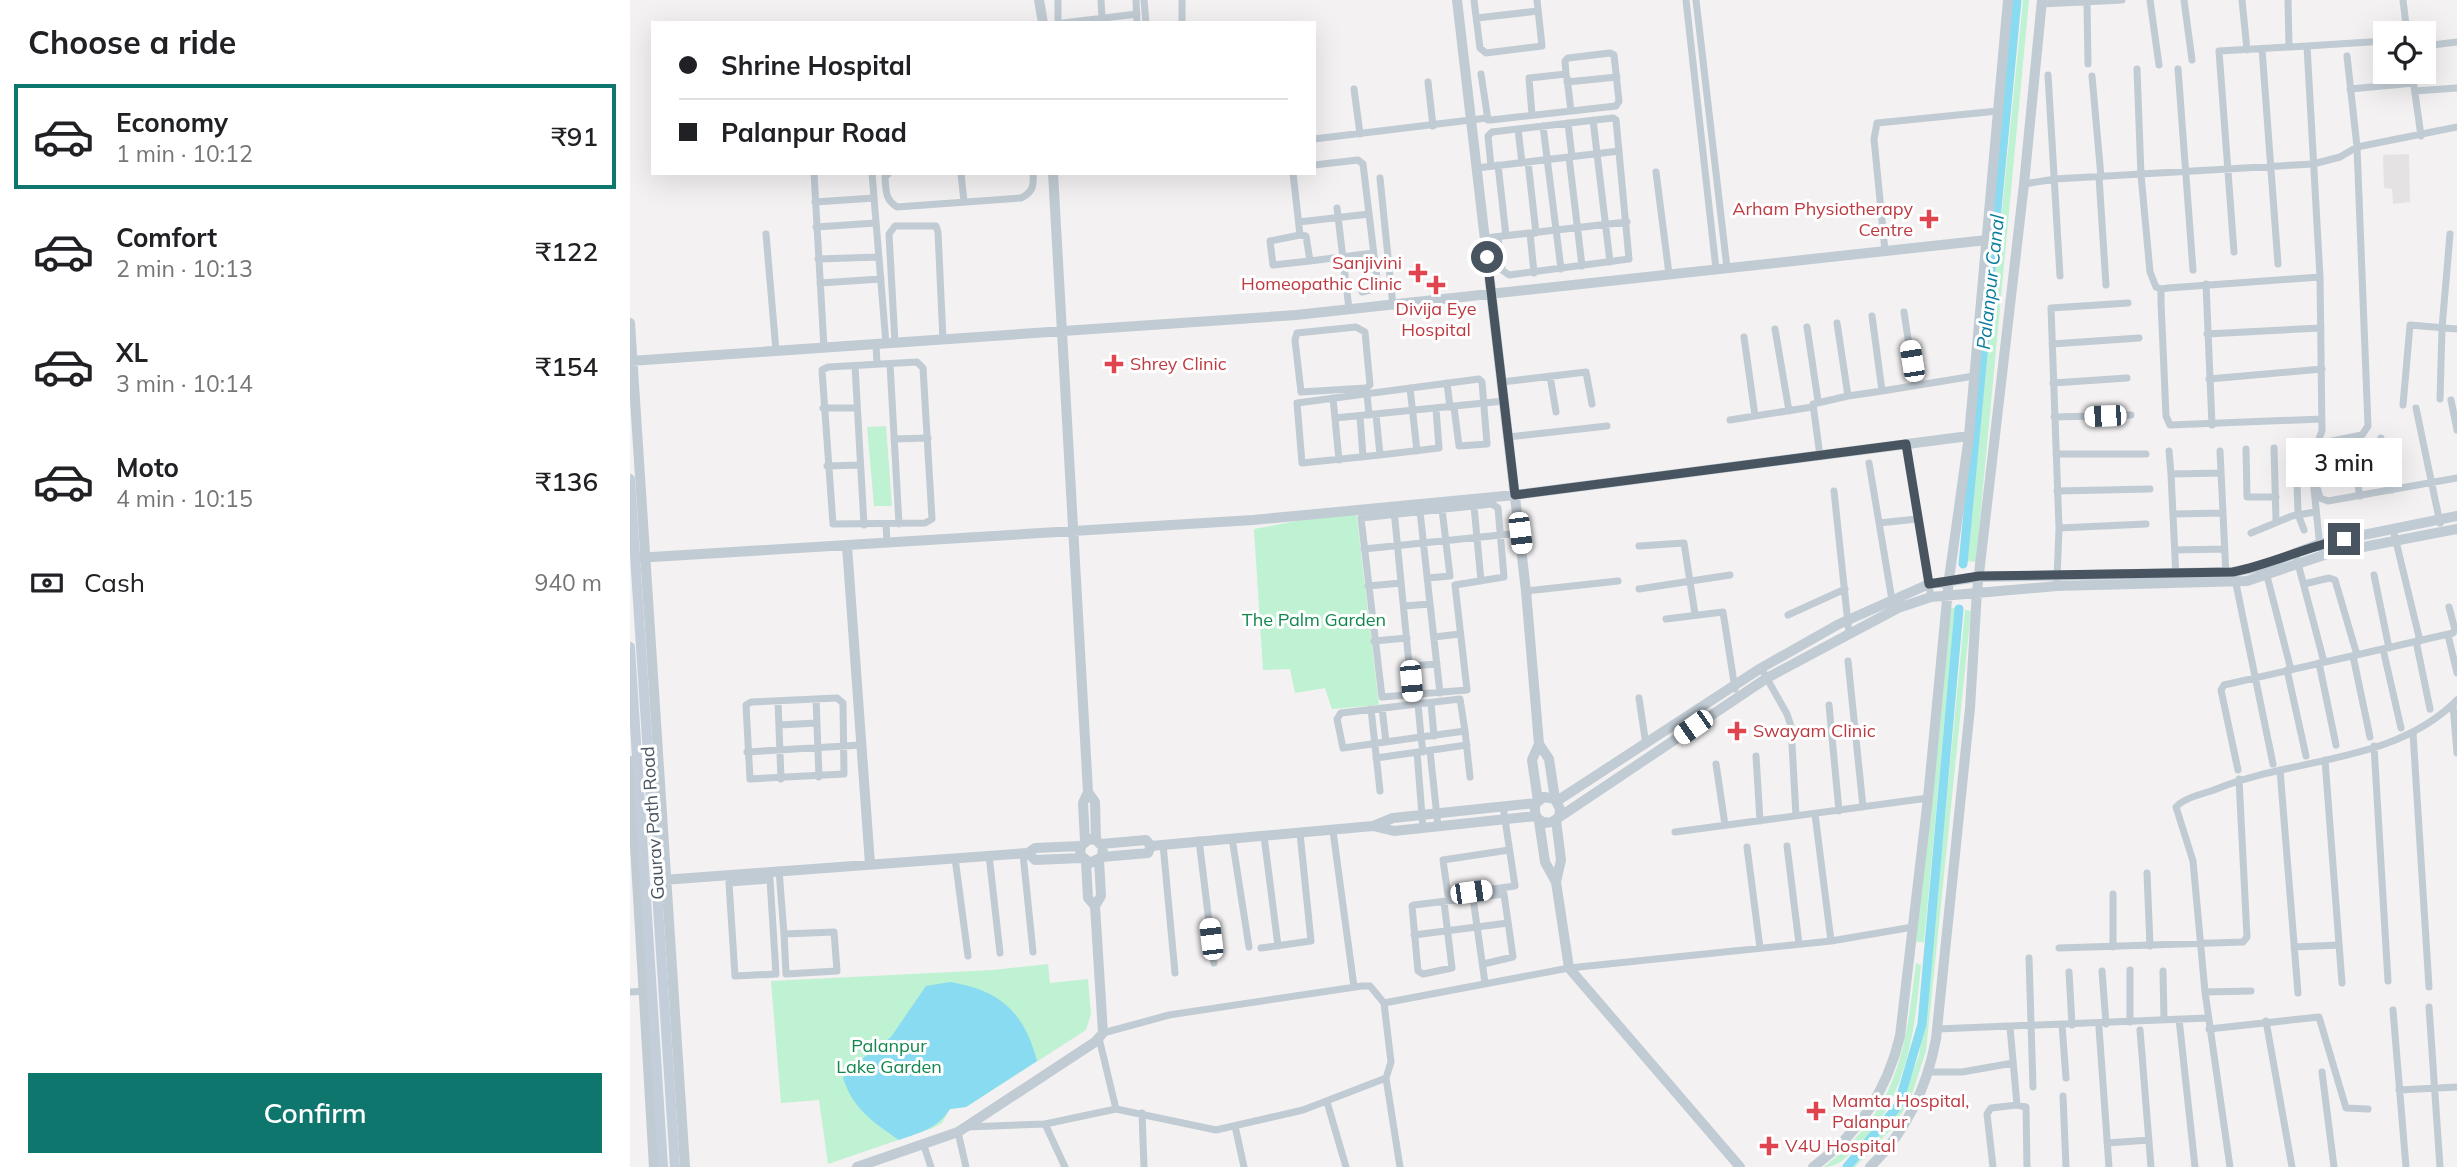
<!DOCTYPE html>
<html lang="en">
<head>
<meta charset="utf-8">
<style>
  body { margin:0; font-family:Mulish,sans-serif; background:#f6f6f6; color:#202124; height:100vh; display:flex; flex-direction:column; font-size:26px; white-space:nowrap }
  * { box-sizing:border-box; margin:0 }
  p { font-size:23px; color:#757577 }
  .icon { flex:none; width:38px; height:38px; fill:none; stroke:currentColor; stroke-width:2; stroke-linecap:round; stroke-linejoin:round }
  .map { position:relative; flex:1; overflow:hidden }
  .details { display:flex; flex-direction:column; background:#fff; width:630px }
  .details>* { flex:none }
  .guide { position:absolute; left:21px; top:21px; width:665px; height:154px; border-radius:0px; box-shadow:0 7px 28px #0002; display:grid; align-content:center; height:154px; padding:0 28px; background:#fff }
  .controls { position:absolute; left:1743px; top:21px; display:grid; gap:14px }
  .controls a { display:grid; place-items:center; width:63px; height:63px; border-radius:0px; background:#fff; box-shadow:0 7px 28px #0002; font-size:35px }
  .end { position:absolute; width:32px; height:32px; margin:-16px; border:9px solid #485460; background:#fff; box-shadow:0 0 0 4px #fff }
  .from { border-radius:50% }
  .bubble { position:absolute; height:49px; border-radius:0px; background:#fff; box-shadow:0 7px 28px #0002; font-size:23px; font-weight:600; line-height:49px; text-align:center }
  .car { position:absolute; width:21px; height:42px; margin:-21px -10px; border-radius:9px; box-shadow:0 0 5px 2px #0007; background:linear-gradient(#fff 24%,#345 0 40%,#fff 0 76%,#345 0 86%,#fff 0) }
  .guide b { display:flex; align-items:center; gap:24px; height:66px; font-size:26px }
  .guide b+b { border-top:2px solid #e0e0e0 }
  .guide i { width:18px; height:18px; background:#202124 }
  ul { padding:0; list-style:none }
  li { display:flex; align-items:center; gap:21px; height:105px; margin:0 14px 10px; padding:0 14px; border:4px solid transparent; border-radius:0px }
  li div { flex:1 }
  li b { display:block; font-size:26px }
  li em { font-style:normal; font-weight:600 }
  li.on { border-color:#0f766e }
  li>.icon { width:63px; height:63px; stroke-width:1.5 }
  h2 { padding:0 28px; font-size:32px; line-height:84px }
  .pay { display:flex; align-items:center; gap:18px; height:77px; padding:0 28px; font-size:26px }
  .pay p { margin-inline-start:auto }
  .cta { display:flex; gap:14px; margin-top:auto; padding:14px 28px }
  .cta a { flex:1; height:80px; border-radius:0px; background:#0f766e; color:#fff; font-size:28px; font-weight:600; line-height:80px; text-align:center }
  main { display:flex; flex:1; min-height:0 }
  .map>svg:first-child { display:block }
  .education { fill:#e4e2e3 }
  .green { fill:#bef2d2 }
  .water { fill:#89dbf1 }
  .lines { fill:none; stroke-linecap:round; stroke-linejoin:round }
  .canal { stroke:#89dbf1; stroke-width:9 }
  .minor { stroke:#c1cbd3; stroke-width:7 }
  .tertiary { stroke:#c1cbd3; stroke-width:10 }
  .secondary { stroke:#c3ceda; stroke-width:10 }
  .route { stroke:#485460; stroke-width:9 }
  .health-dot { fill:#e0444e; stroke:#fff; stroke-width:2.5 }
  .labels { text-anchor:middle; stroke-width:6; stroke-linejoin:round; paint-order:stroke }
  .health-label { font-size:18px; fill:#be3a42; stroke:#fff; text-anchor:start }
  .park-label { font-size:18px; fill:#12874d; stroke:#fff }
  .street-label { font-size:18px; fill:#485460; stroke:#fff }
  .water-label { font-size:19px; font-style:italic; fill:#077d9d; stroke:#fff }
</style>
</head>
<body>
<main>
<section class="details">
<h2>Choose a ride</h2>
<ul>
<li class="on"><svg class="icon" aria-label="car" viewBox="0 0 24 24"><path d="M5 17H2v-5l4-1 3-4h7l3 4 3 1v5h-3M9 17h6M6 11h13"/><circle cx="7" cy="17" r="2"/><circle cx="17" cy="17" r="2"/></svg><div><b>Economy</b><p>1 min · 10:12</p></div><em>₹91</em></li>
<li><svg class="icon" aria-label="car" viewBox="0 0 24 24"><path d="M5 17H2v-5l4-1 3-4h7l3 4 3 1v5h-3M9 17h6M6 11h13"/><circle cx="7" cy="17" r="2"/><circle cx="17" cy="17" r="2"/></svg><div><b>Comfort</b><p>2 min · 10:13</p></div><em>₹122</em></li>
<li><svg class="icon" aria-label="car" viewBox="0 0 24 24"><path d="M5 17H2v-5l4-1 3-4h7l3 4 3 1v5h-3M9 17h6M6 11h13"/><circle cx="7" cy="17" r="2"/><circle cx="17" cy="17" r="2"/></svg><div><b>XL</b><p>3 min · 10:14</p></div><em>₹154</em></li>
<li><svg class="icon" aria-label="car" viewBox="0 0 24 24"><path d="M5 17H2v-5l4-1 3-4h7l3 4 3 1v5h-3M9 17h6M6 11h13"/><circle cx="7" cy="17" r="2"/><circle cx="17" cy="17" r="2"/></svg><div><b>Moto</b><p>4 min · 10:15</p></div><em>₹136</em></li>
</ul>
<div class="pay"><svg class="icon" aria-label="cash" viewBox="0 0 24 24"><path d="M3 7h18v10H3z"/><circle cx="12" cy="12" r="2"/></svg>Cash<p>940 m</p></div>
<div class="cta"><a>Confirm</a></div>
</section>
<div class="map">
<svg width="1827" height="1167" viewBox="0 0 1827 1167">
  <rect width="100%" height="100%" fill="#f3f1f1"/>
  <path class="education" d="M1779 154 1780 202 1763 204 1762 189 1754 188 1753 155Z"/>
  <path class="green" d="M1393 0H1399L1346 562 1337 561Z
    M256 426 262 506H244L237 427Z
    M726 510 749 705 702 709 695 688 665 693 660 669 633 670 624 529Z
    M1320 608H1325L1294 942H1286Z
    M1335 610 1341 611 1296 1051 1282 1094 1266 1124 1225 1167H1221L1268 1111 1289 1055 1299 982Z
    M1286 963 1291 965C1285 1030 1277 1102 1225 1149 1215 1158 1208 1167 1194 1167 1269 1108 1275 1052 1286 963Z
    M418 964 420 983 458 979 461 1014 456 1030 336 1107 320 1109 312 1123 303 1128 198 1164 189 1100 151 1103 141 981 363 970Z"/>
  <path class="water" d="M320 982C369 990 394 1011 407 1061L336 1107 320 1109C307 1129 291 1132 269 1140 243 1122 223 1109 213 1078L220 1068 261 1037 296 986Z"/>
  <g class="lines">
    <path class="canal" d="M1333 564 1387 0
      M1217 1167 1268 1106 1292 1024 1329 609"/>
    <path class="minor" d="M428 0V23
      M471 0 472 18
      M506 0 507 23
      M514 0 516 23
      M552 0V23
      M844 0 850 48 856 53 912 46 907 0
      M1056 0 1086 269
      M1066 0 1097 268
      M1520 0 1529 65
      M1554 0 1562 60
      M1612 0 1617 50
      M1658 0 1659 47
      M1773 0 1777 33
      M1457 3 1458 64
      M1411 4 1492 0
      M847 18 908 11
      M433 23 507 14
      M1677 46 1755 41
      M1794 46 1827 42
      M1632 49 1648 264
      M1507 69 1511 175 1520 272 1526 287 1531 289
      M1548 69 1563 270
      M1782 72 1791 136
      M851 74 858 120H861L986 106 989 101 984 55 980 53 938 58 935 61 936 74 899 78 902 115
      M1418 75 1430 276
      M1462 76 1471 177
      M937 78 941 111
      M798 82 803 126
      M937 82 987 77
      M724 89 730 134
      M1720 89 1784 83
      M1785 91 1827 88
      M963 120 980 262
      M938 123 942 157
      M913 126 931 269
      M888 129 892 163
      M684 139 857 118
      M939 157 952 266
      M898 162 906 233
      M684 165 728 160 733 164 748 288 732 292
      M868 165 876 236
      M861 166 858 136 862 132 983 118 986 120 999 259 879 275 872 270 868 237
      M847 168 989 151
      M1026 172 1039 274
      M184 173 194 348
      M242 173 256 344
      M259 173 255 177C256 190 255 200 267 207L391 198C403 192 404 186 403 173
      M331 173 334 202
      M663 173 670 235 640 241 643 265 680 261
      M1469 177 1476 285
      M750 178 763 306
      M1394 184 1425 179 1683 164 1710 157 1727 147 1827 127
      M185 202 244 198
      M707 208 719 309
      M669 222 739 214
      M186 227 246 223
      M900 233 904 273
      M136 234 146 351
      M670 235 676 236 680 261 743 253
      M855 238 997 222
      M1255 251 1244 139 1247 123 1368 111
      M1604 252 1589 51 1677 46 1690 277 1692 431 1681 459 1690 548
      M188 259 249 257
      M1690 277 1538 288 1531 289V302L1536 416 1540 425 1692 419
      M190 283 251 279
      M1576 284 1582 425
      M1274 312 1285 385
      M1242 316 1252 391 1344 376
      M726 327 735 332 740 385 736 388 671 392 665 340 667 333Z
      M1177 327 1188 401
      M1145 329 1159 411
      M1577 334 1691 328
      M1114 337 1125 416
      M265 343 259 234 265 226H306L308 232 313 340
      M1422 344 1509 338
      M246 345 247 364
      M287 362 293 368 302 519 295 523 203 524 192 370 198 367Z
      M260 364 269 524
      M225 366 234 525
      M920 376 926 412
      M1579 379 1692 369
      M872 382 956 372 962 404
      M817 383 820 407
      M1423 383 1497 378
      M780 388 787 451
      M737 394 739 415
      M1218 396 1252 391
      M703 398 709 460
      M1810 399 1812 328 1820 234
      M1821 400 1827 430
      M1773 405 1780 325 1827 329
      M193 408H227
      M1786 408 1810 523
      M746 415 750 455 809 448 806 409
      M730 416 733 457
      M1424 417 1501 415
      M705 418 874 401
      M1100 420 1182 407
      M878 437 977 426
      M1751 438 1762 490
      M264 439 298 438
      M1276 444 1301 597
      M1687 444 1732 435 1738 426 1727 147 1717 56
      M1720 446 1730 496
      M1644 448 1646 521
      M1666 448 1668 514 1674 530
      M1616 449 1617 497H1646
      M1539 451 1541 474
      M1590 451 1596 576
      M1426 454H1516
      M750 455 672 463 667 403 849 379 852 382 857 444 829 446 824 407
      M1190 456 1183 404 1218 396 1207 323
      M1239 463 1262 600
      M197 466 230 465
      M1688 490 1690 498 1698 501 1827 478
      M1204 491 1219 633
      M1427 491 1520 489
      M862 504 868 508 874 577 825 585 837 690 752 697 731 518Z
      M844 506 851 581
      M764 510 782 695
      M1543 514 1593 513
      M1249 523 1287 519
      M256 524 257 543
      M1429 528 1516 524
      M1763 529 1790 641
      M1621 533 1662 516 1685 512
      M1009 546 1054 543 1065 614
      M734 549 890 533
      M1545 550 1594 549
      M1665 552 1694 662
      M1744 575 1759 648
      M1637 576 1661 670
      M798 578 820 576 812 509
      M1546 578 1541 474 1591 473
      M1427 579 1429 528 1421 308 1498 303
      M1605 579 1643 764
      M1674 584 1699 578 1705 580 1727 655
      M738 586 771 583
      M1009 589 1100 575
      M896 591 988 581
      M800 604 810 693
      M774 606 800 604 790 511
      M1158 615 1215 589
      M1036 619 1093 612 1105 689
      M1818 635 1827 673
      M804 637 830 634
      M744 641 777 638
      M1786 641 1800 709
      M1753 649 1771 728
      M1723 656 1740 737
      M1218 661 1233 807
      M1689 663 1706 745
      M780 666 807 664
      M1131 668 1157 714 1161 726 1166 816
      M1657 670 1676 756
      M207 698 213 703 214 774 120 779 116 705 121 702Z
      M1009 698 1016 745
      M186 699 189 777
      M148 701 151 779
      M801 703 804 736
      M788 704 791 737 835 731 830 699 711 713 707 719 713 748 791 737 793 752
      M1199 705 1209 811
      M1823 705 1827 753
      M752 708 756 742
      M741 709 750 791
      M149 725 187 723
      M835 731 840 777
      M1783 733 1799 987
      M1744 746 1758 981
      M800 751 808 826
      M117 752 231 745
      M787 752 793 828
      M1126 756 1130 821
      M746 758 837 745
      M1695 760 1712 983
      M1086 764 1095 825
      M1608 770 1591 690 1594 685 1823 633 1825 630 1819 607
      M1650 770 1668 993
      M873 806 885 886 818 895 813 860 879 850
      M1185 814 1201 941
      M703 831 724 987
      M1045 832 1298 798
      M634 836 648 946
      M602 838 619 947
      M569 840 584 963
      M533 844 545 973
      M1157 846 1169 944
      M1117 847 1130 948
      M393 854 403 952
      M359 855 370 953
      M325 858 338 956
      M149 870 154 934 204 932 207 971 156 974 154 934
      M139 871 140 880 146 974 105 976 99 883 140 880
      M1517 873 1520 946
      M1483 894V947
      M843 898 855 983
      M814 902 822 968 793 974 788 971 782 906 784 905 874 894 883 957 853 964
      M784 935 878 923
      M1664 947 1709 945
      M631 948 681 941 670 833
      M1429 948 1613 942 1617 937 1609 779
      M1399 958 1403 1087
      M1500 970V1022
      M1472 971 1476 1024
      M1533 971 1534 1020
      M1439 972 1442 1025
      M0 992 17 991
      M1575 992 1621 991
      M1799 1007 1810 1167
      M1763 1010 1776 1167
      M1549 1019 1565 1167
      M1636 1021 1662 1167
      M1432 1025 1436 1078
      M1380 1027 1387 1105
      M1469 1028 1479 1167
      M1307 1029 1578 1018
      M1579 1029 1689 1017 1716 1108 1738 1109
      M1510 1030 1521 1167
      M473 1033 539 1015 732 986H740L754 1003
      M469 1038 486 1109
      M1298 1072H1332L1383 1063
      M1692 1072 1704 1167
      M756 1078 770 1167
      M1769 1090 1827 1087
      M1433 1096 1436 1167
      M697 1102 716 1167
      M512 1113 514 1167
      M415 1124 435 1167
      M605 1126 614 1167
      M337 1127 415 1124 486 1109 586 1130 673 1110 756 1078 761 1062 754 1003 939 968 1201 941 1283 927
      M328 1132 336 1167
      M1477 1143 1519 1140
      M294 1146 301 1167
      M1363 1167 1357 1114 1361 1108 1387 1105 1396 1107 1397 1167
      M1600 1167 1575 992 1563 861 1546 807C1554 798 1572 794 1584 790 1663 757 1764 764 1827 700"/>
    <path class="tertiary" d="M409 0 413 23
      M827 0 896 591 909 744 902 760 908 801
      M423 173 458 792 465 802 466 840
      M0 323 55 1167
      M0 361 666 315 1357 240
      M217 546 240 864
      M6 558 623 520 885 495 1339 436
      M909 744 919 759 925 799
      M0 761 24 1167
      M927 801 1131 668 1209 624 1299 584 1349 577 1603 572 1633 566 1689 544 1827 516
      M929 817 930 809 925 799 914 797 906 803C902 816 910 825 922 822L1137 678 1268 608 1301 597 1427 586 1617 581 1697 554 1827 529
      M909 821 915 862 926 882 939 968 1110 1167
      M743 826 764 831 906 816
      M455 841 453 803 458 792
      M471 844 516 840 521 846 743 826 763 818 906 803
      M398 853 405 860 452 858
      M472 857 473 847 466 840 459 839 451 846 450 855 460 863 472 857 518 853 521 846
      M33 880 398 853 405 848 451 846
      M926 882 931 860 926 820
      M465 906 471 896 469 860
      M227 1167 328 1132 465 1042 473 1033 465 906 458 898 456 862
      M1183 1167C1229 1134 1257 1091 1270 1036L1298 798 1319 579 1339 436 1378 0
      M1240 1167C1276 1132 1297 1087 1306 1039L1340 708 1347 591 1394 184 1412 0"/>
    <path class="secondary" d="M0 479 45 1167
      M0 647 33 1167"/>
  </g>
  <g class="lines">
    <path class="route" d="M857 257 885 495 1276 444 1299 584 1349 576 1603 572C1641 564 1676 547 1714 539"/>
  </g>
  <g class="health-dot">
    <path d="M1295.5 208.5h7v7h7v7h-7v7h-7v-7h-7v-7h7z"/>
    <path d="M784.5 262.5h7v7h7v7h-7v7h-7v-7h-7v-7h7z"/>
    <path d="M802.5 274.5h7v7h7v7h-7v7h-7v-7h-7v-7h7z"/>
    <path d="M480.5 353.5h7v7h7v7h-7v7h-7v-7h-7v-7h7z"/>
    <path d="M1103.5 720.5h7v7h7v7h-7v7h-7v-7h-7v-7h7z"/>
    <path d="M1182.5 1100.5h7v7h7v7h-7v7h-7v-7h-7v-7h7z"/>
    <path d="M1135.5 1135.5h7v7h7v7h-7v7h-7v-7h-7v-7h7z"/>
  </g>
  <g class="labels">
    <g class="health-label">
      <text x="1283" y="215" text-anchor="end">Arham Physiotherapy<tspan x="1283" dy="21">Centre</tspan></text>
      <text x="772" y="269" text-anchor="end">Sanjivini<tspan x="772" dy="21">Homeopathic Clinic</tspan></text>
      <text x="806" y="315" text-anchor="middle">Divija Eye<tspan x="806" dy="21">Hospital</tspan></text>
      <text x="500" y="370">Shrey Clinic</text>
      <text x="1123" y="737">Swayam Clinic</text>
      <text x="1202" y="1107">Mamta Hospital,<tspan x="1202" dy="21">Palanpur</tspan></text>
      <text x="1155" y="1152">V4U Hospital</text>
    </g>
    <g class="park-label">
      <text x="684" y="626">The Palm Garden</text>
      <text x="259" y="1052">Palanpur<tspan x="259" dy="21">Lake Garden</tspan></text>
    </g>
    <g class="street-label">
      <text transform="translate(23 823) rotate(-94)" y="6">Gaurav Path Road</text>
    </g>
    <g class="water-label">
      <text transform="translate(1360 282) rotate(-84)" y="7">Palanpur Canal</text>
    </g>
  </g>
</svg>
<div class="controls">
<a><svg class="icon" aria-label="locate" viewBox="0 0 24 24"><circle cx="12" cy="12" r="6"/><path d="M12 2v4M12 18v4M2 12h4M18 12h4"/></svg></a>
</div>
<i class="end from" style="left:857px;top:257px"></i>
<i class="end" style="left:1714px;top:539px"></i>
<div class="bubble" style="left:1656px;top:438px;width:116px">3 min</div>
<i class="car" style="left:1282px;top:361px;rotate:351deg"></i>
<i class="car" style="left:1475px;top:416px;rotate:268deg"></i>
<i class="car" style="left:890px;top:533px;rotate:173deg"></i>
<i class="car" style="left:781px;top:681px;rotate:175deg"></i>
<i class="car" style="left:1063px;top:727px;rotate:235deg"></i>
<i class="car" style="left:841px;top:892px;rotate:82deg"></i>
<i class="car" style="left:581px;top:939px;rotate:353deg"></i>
<div class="guide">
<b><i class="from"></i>Shrine Hospital</b>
<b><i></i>Palanpur Road</b>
</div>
</div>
</main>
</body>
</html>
